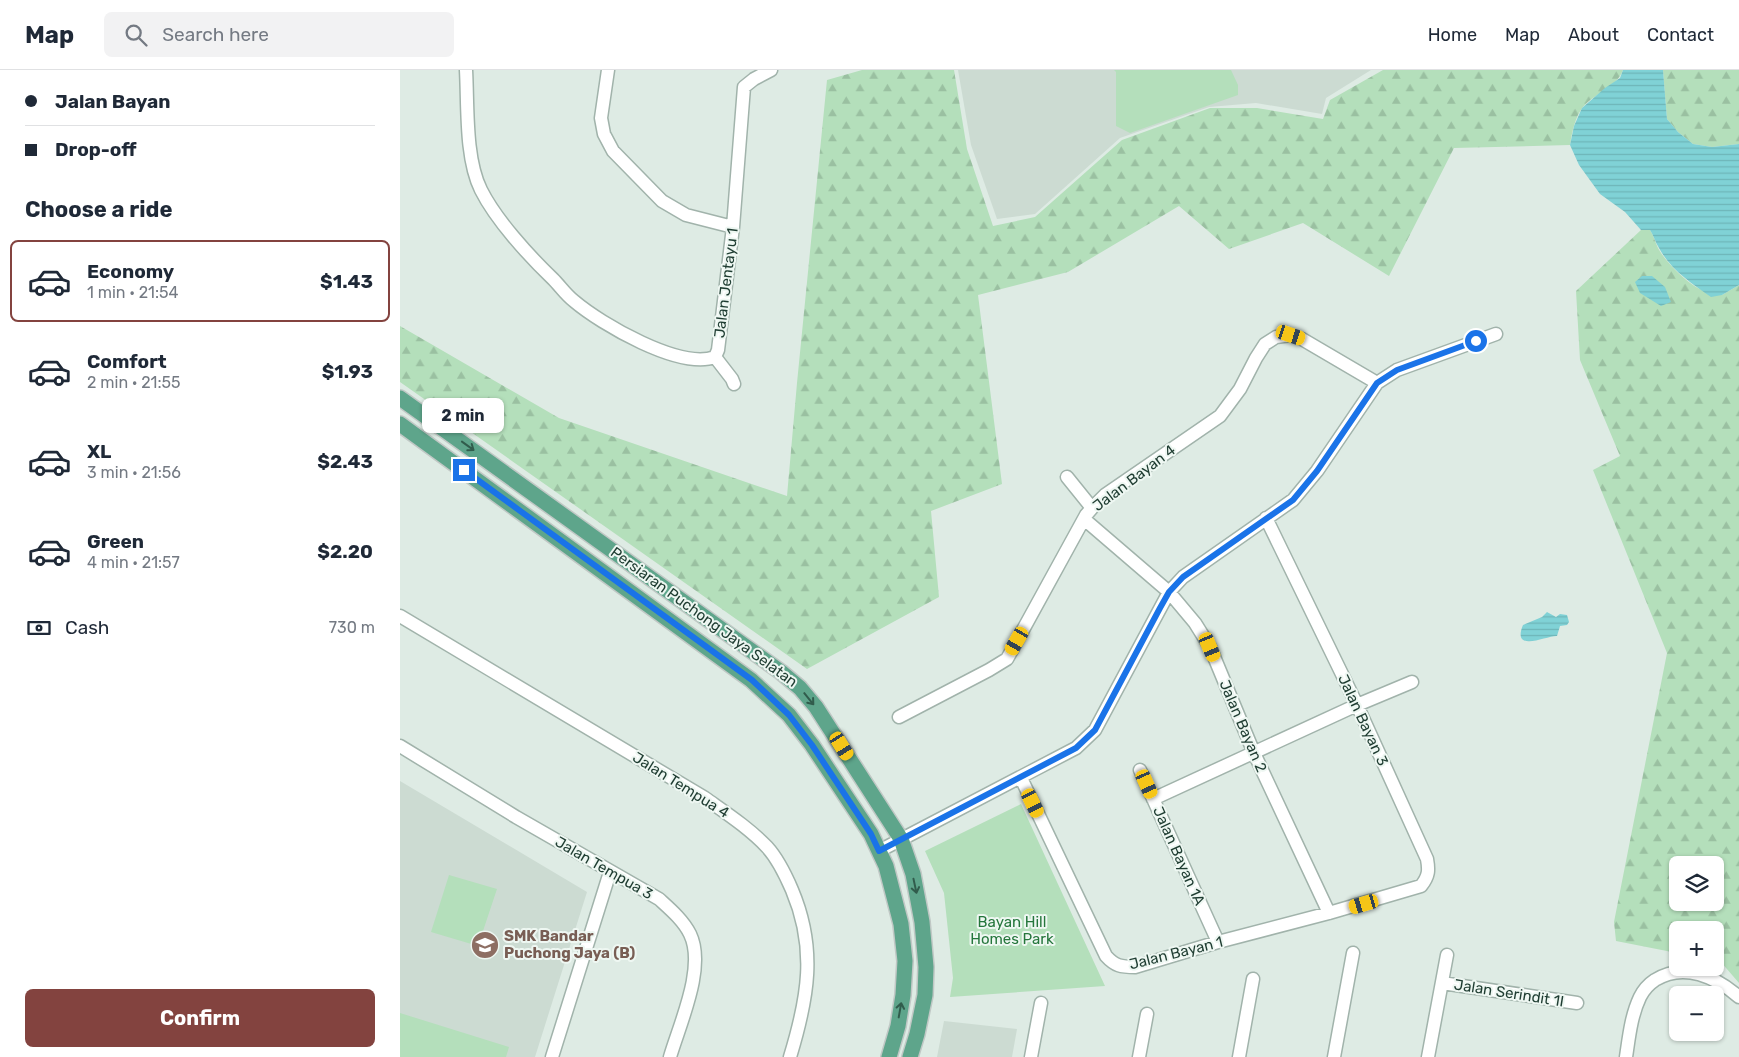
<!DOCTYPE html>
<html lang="en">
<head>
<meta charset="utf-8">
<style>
  body { margin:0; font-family:Rubik,sans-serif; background:#f2f2f3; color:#1f2937; height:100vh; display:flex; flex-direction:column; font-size:19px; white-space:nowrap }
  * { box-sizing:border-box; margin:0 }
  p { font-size:16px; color:#747a83 }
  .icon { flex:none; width:28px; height:28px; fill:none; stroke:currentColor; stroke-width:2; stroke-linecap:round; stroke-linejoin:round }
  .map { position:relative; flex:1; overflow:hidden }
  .details { display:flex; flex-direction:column; background:#fff; width:400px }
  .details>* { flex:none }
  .guide { display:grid; align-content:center; height:110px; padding:0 25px; background:#fff }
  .buttons { position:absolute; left:1269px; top:786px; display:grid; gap:10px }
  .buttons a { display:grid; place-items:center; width:55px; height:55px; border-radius:8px; background:#fff; box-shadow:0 1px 4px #0004; font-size:25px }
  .end { position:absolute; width:22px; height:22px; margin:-11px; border:6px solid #1a73e8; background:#fff; box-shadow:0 0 0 2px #fff }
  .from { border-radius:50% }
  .bubble { position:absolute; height:35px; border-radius:8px; background:#fff; box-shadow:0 1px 4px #0004; font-size:16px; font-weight:700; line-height:35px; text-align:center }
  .car { position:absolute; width:15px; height:30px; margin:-15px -8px; border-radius:6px; box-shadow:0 0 4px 1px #0007; background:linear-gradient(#f5c518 24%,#345 0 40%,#f5c518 0 76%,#345 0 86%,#f5c518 0) }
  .guide b { display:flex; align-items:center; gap:18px; height:48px; font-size:19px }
  .guide b+b { border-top:1px solid #e0e1e3 }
  .guide i { width:12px; height:12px; background:#1f2937 }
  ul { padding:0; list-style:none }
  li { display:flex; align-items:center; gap:15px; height:82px; margin:0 10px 8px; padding:0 15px; border:2px solid transparent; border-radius:8px }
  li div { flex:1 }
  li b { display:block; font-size:19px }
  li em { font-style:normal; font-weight:700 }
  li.on { border-color:#83433f }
  li>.icon { width:45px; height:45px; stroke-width:1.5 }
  h2 { padding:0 25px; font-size:22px; line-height:60px }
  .pay { display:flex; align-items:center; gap:12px; height:55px; padding:0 25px; font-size:19px }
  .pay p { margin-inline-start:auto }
  .cta { display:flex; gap:10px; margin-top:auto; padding:10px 25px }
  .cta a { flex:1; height:58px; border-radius:8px; background:#83433f; color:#fff; font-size:20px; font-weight:700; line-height:58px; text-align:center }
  header { display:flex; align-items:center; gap:30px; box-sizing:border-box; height:70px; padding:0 25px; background:#fff; border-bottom:1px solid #e0e1e3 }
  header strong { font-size:24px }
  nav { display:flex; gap:28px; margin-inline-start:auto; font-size:18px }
  .search { width:350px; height:45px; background:#f2f2f3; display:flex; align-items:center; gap:12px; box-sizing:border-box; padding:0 18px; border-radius:8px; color:#747a83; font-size:19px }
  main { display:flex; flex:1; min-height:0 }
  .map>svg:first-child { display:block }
  .built { fill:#ccdbd2 }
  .green { fill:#b4dfbb }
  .forest { fill:url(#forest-firs); fill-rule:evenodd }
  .water { fill:url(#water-rules) }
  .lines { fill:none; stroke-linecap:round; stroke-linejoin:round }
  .minor-casing { stroke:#a1b3ab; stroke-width:15 }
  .major-casing { stroke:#c0c8c5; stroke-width:18 }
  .minor { stroke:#fff; stroke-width:12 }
  .major { stroke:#5ea58b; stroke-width:15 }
  .oneway { stroke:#315c4c }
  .route { stroke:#1a73e8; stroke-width:6 }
  .labels { text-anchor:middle; stroke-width:4; stroke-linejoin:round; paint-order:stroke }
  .street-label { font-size:15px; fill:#1e3c31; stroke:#eef7f2 }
  .park-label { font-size:15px; fill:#25763c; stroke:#eef7f2 }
  .education-label { font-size:15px; font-weight:bold; fill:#785e54; stroke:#eef7f2; text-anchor:start }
</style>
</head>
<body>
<header>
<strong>Map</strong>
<div class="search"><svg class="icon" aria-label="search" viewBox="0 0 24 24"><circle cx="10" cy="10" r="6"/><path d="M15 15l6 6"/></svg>Search here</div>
<nav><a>Home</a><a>Map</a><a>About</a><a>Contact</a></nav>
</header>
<main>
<section class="details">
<div class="guide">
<b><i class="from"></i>Jalan Bayan</b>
<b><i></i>Drop-off</b>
</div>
<h2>Choose a ride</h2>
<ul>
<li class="on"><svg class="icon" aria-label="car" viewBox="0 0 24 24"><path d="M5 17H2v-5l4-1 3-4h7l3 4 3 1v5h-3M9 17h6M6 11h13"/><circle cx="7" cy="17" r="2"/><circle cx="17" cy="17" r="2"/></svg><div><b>Economy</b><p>1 min · 21:54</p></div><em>$1.43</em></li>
<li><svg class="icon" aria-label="car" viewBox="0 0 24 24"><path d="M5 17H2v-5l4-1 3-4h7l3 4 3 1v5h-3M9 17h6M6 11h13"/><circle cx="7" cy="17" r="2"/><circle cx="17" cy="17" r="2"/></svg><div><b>Comfort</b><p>2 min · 21:55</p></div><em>$1.93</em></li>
<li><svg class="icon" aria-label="car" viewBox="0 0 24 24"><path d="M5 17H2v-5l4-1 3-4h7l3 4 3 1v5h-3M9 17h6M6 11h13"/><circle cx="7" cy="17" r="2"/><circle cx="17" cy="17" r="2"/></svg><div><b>XL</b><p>3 min · 21:56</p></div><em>$2.43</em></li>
<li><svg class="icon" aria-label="car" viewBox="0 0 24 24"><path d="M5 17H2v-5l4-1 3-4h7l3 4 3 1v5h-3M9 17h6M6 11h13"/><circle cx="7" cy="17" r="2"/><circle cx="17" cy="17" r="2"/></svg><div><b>Green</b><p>4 min · 21:57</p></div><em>$2.20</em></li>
</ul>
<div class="pay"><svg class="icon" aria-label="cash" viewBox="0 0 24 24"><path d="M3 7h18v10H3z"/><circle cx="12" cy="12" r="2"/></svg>Cash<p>730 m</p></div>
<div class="cta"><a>Confirm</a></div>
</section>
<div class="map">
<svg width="1339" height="987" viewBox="0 0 1339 987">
  <defs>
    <pattern id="forest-firs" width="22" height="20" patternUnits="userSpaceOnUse" patternTransform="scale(1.25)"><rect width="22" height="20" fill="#b4dfbb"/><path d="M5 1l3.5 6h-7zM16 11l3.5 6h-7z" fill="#9ac0a1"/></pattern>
    <pattern id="water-rules" width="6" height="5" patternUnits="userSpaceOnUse" patternTransform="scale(1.25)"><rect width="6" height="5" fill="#80d2d6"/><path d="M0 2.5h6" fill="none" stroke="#6eb5b8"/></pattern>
  </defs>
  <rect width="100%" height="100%" fill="#deebe4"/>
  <path class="built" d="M558 0H971L926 28 922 44 856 33 809 37 720 68 635 144 597 149 571 75Z
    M0 711 187 822 135 987H0Z
    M544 951 617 959 612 987H537Z"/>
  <path class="green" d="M714 0H831L838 15V25L730 63 716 56V2Z
    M621 734 705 916 550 927 553 908 544 823 525 781Z
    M49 805 97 819 78 876 31 862Z
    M0 943 109 977 106 987H0Z"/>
  <path class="forest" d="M462 0H554L567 79 593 156 635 147 722 70 810 38H857L923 49 930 30 983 0H1223C1217 17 1195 23 1183 37 1175 47 1172 62 1170 75L1054 78 989 206 903 153 829 179 779 136 668 202 578 225 602 414 531 441 539 527 407 599 0 312V256L159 348 387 426 397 313 427 10Z
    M1263 0H1339V74L1312 77 1293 74 1278 62 1267 49Z
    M1241 160H1250C1254 166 1255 172 1258 178 1264 190 1284 210 1296 217 1303 221 1314 223 1322 225L1339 215V913L1320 891 1315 890V860H1278L1277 883 1216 871 1214 852 1267 583 1193 400 1220 386 1180 290 1176 221ZM1278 795H1315V832H1278Z"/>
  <path class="water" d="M1223 0H1263L1267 49 1278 62 1293 74 1312 77 1339 74V215L1322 225 1311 227C1292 214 1270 199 1259 178 1255 172 1254 166 1250 160H1241L1225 142 1200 124 1179 95 1170 75 1174 56 1182 38 1205 18 1220 8Z
    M1242 206H1252L1265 217 1271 232 1261 236 1240 223 1235 212Z
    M1147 542 1156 547 1160 544 1167 545 1169 552 1167 555 1160 556 1157 566C1148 565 1111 584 1123 555L1142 547Z"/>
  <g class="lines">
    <defs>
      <path id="minor" d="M66 0C68 36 65 88 81 120 96 150 129 186 153 209 160 216 166 225 174 231 201 254 280 300 315 287L318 280 333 157 344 17 354 9 371 0
        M208 0 201 48 204 64 213 81 262 131 286 145 333 157
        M315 287 332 309 334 314
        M667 407 692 438
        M684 449 769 522 795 553 810 577 854 683 929 843
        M0 546 305 728C326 743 349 758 367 777 378 789 386 806 392 820 417 879 408 928 390 987
        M499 647 589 600 607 589 686 445 692 438 705 425 820 346 840 319 856 288 865 274 876 267 891 265 902 269 977 313
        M0 676 116 747 259 829C270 839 283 850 290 864 306 897 280 953 270 987
        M740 700 818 872
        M621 708 706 886C715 896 721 897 735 897L818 872 929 843 1021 816C1029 806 1029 800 1027 789L957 635 866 448
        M753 729 957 635 1012 612
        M479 781 676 678 695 660 769 522 783 507 893 430 917 401 977 313 997 300 1096 264
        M1042 913 1177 933
        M152 987 210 802
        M631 987 641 933
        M739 987 747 944
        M839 987 853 909
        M934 987 953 883
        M1028 987 1047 885
        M1226 987C1229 967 1231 946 1240 927 1243 921 1249 914 1255 910 1284 892 1316 907 1339 927"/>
      <path id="major" d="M0 328 381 602 400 618 416 637 501 769 513 804 522 852 526 897 525 925 517 964 510 987
        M0 354 351 610 389 645 412 675 471 764 486 796 501 854 505 891 503 925 498 956 489 987"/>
    </defs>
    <use href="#minor" class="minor-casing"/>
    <use href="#major" class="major-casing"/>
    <use href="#minor" class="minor"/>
    <use href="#major" class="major"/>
  </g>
  <defs><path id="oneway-shaft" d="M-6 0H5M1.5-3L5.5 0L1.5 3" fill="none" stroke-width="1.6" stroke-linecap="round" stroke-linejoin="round" transform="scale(1.25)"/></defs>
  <g class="oneway">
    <use href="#oneway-shaft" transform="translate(68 376) rotate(36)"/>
    <use href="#oneway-shaft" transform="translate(409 629) rotate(51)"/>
    <use href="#oneway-shaft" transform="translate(515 816) rotate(78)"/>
    <use href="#oneway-shaft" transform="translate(500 940) rotate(-80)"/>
  </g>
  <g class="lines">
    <path class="route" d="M64 400 352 610 389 645 412 675 471 764 479 781 676 678 695 660 760 538 769 522 783 507 893 430 917 401 977 313 997 300 1076 271"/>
  </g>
  <defs>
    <symbol id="school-disc" viewBox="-11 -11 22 22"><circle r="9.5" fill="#8d6e63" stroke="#eef7f2"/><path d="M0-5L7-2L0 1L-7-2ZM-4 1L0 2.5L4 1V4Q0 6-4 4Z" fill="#fff"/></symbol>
  </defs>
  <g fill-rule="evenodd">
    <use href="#school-disc" x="69" y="859" width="32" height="32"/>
  </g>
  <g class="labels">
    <g class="street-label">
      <text transform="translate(326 213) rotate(-83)" y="5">Jalan Jentayu 1</text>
      <text transform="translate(734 408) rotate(-37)" y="5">Jalan Bayan 4</text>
      <text transform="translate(304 547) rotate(36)" y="5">Persiaran Puchong Jaya Selatan</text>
      <text transform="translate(963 650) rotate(65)" y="5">Jalan Bayan 3</text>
      <text transform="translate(843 656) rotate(67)" y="5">Jalan Bayan 2</text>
      <text transform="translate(281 715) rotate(32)" y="5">Jalan Tempua 4</text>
      <text transform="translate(779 786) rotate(66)" y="5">Jalan Bayan 1A</text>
      <text transform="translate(204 798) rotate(30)" y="5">Jalan Tempua 3</text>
      <text transform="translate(776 883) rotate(-14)" y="5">Jalan Bayan 1</text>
      <text transform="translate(1109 923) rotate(9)" y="5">Jalan Serindit 1I</text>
    </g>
    <g class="park-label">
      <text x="612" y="857">Bayan Hill<tspan x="612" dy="17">Homes Park</tspan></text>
    </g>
    <g class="education-label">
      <text x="104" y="871">SMK Bandar<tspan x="104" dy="17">Puchong Jaya (B)</tspan></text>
    </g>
  </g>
</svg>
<div class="buttons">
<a><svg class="icon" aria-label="layers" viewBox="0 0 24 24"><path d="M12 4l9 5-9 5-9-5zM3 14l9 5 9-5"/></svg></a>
<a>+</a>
<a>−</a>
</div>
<i class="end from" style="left:1076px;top:271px"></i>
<i class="end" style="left:64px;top:400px"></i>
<div class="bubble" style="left:22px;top:328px;width:82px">2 min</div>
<i class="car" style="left:891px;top:265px;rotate:108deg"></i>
<i class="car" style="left:617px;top:571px;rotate:210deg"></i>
<i class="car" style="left:810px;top:577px;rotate:157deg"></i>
<i class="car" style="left:442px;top:676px;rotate:148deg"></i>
<i class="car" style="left:747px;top:714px;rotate:156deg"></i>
<i class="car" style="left:633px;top:733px;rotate:154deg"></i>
<i class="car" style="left:964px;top:834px;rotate:254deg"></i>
</div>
</main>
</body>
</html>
